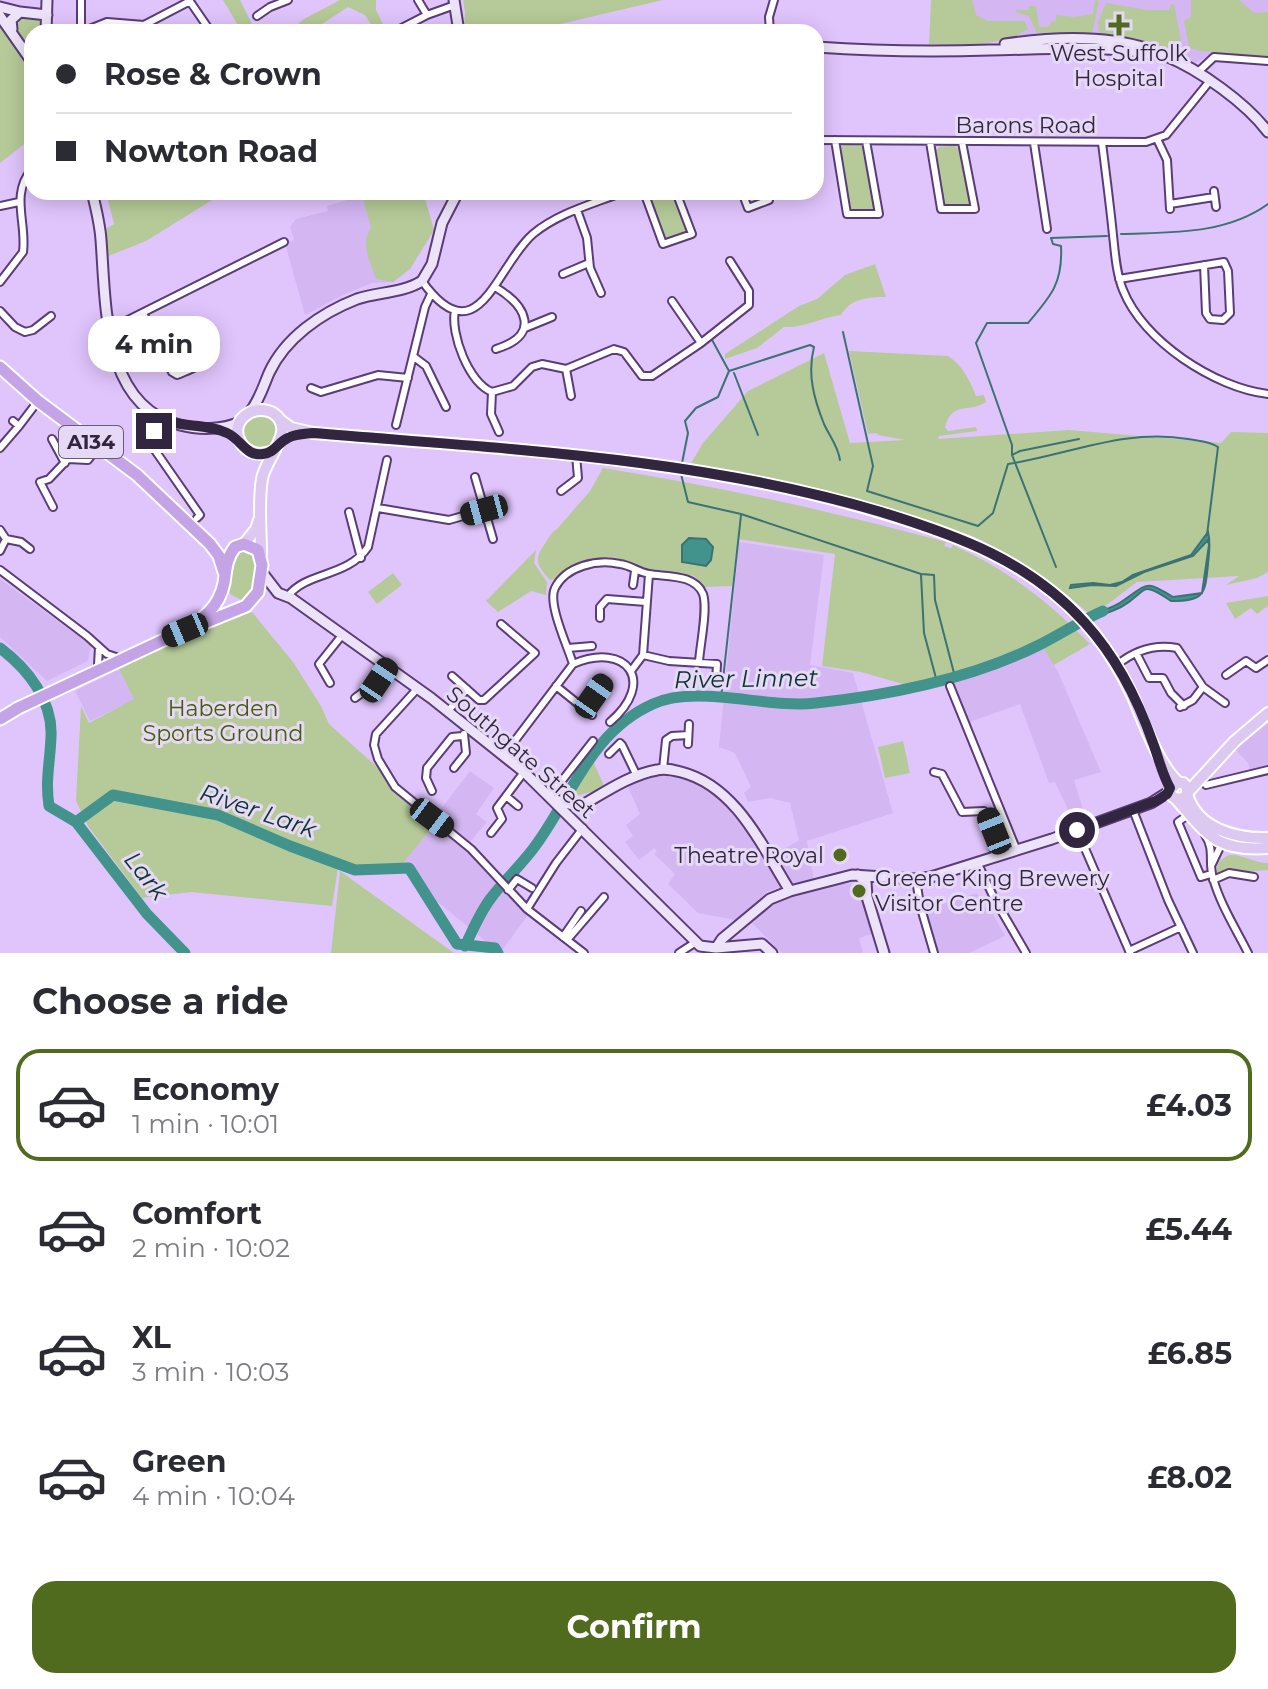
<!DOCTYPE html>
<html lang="en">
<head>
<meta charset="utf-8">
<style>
  body { margin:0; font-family:Montserrat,sans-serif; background:#f2f2f3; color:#2b2b33; height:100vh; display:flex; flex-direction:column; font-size:30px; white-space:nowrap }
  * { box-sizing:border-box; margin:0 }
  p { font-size:26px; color:#7c7c81 }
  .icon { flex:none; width:44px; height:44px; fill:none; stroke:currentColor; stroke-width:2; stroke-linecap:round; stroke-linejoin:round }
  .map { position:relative; height:953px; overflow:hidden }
  .sheet { display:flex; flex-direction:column; background:#fff; flex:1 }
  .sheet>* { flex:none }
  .banner { position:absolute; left:24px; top:24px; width:800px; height:176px; border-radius:24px; box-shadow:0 4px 20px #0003; display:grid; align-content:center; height:176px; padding:0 32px; background:#fff }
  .end { position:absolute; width:36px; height:36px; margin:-18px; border:10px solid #32253f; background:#fff; box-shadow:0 0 0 4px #fff }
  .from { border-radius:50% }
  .bubble { position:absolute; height:56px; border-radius:24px; background:#fff; box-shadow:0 4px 20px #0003; font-size:26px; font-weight:700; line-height:56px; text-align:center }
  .car { position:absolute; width:24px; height:48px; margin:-24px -12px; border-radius:10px; box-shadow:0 0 6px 2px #0007; background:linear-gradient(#222 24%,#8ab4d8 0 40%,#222 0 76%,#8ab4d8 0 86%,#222 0) }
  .banner b { display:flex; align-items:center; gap:28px; height:76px; font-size:30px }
  .banner b+b { border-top:2px solid #e1e1e2 }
  .banner i { width:20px; height:20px; background:#2b2b33 }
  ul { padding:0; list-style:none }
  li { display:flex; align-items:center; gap:24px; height:112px; margin:0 16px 12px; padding:0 16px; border:4px solid transparent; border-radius:24px }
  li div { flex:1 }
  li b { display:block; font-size:30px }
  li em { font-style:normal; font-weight:700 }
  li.selected { border-color:#506b1d }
  li>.icon { width:72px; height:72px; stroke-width:1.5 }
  h2 { padding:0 32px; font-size:36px; line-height:96px }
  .primary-button { display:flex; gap:16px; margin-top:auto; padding:16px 32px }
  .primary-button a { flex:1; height:92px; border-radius:24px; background:#506b1d; color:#fff; font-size:32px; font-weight:700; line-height:92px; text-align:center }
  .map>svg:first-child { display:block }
  .built { fill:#d3b6f2 }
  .green { fill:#b5ca98 }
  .water { fill:#41938b; stroke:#3c7274; stroke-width:2 }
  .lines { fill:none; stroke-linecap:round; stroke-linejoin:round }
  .stream { stroke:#3c7274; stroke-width:2 }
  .river { stroke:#41938b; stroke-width:11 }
  .street-casing { stroke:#5a3c77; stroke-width:10 }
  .secondary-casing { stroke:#5a3c77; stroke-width:13 }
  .primary-casing { stroke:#fff; stroke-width:14 }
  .highway-casing { stroke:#fff; stroke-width:15 }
  .street { stroke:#fff; stroke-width:6 }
  .secondary { stroke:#ede3f8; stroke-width:9 }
  .primary { stroke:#dcc8f0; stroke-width:10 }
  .highway { stroke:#c4a3e6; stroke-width:11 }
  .route { stroke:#32253f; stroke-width:10 }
  .poi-dot { fill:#506b1d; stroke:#e6d9f5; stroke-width:3 }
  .labels { text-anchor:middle; stroke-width:6; stroke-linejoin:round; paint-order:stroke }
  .shield { fill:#e6d9f5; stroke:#685b76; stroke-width:2 }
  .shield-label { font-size:20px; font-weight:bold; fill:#32253f }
  .poi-label { font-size:22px; fill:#32253f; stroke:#e6d9f5 }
  .street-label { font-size:22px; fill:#32253f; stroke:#e6d9f5 }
  .park-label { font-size:22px; fill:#435d04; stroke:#e6d9f5 }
  .water-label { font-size:24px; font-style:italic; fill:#0c3430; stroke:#e6d9f5 }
</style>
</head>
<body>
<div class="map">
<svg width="1268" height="953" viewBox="0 0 1268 953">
  <rect width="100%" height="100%" fill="#e0c5fd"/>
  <path class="built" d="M964 0H1268V58L1211 54 1194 64 1136 39 1099 34 1024 36 973 46Z
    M373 192H423L434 230 410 269 393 282 372 283 345 294 305 315 285 243 294 240 290 227 296 219 328 211 327 206Z
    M739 542 824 555 810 665 853 673 893 813 807 841 814 881 797 886 784 875 773 856 799 840 790 803 770 798 748 802 744 793 751 787 735 753 719 747Z
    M0 579 91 645 88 661 47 681 0 637Z
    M1040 640 1059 674 1101 772 1074 780 1085 816 1073 820 1055 782 1049 783 1020 704 967 723 951 675Z
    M119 669 135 699 90 721 75 691Z
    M1268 723V766L1250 770 1248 763 1235 749Z
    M470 771 494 788 476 814 487 822 469 843 435 817Z
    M662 775 687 777 713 791 739 816 779 882 780 888 768 891 736 920 698 913 668 884 675 874 654 854 657 851 654 848 639 860 625 842 633 836 626 825 640 814 627 785Z
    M435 824 473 856 501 889 528 915 500 953 428 894 413 868 400 867Z
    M862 883 875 933 859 938 863 953H782L749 920 792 893 825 885Z
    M977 893 985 908 989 907 1005 936 969 953H938L924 910Z"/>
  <path class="green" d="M223 0H240L256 32H242Z
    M340 0H376V10L387 32H376L365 15 348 7 310 32H288L304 19Z
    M463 0H663L526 32H464L465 12Z
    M931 0H972L976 15 988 21H1024L1028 29C999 47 962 45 929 44Z
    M1095 0 1099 1 1092 34 1037 33 1029 16 1015 12 1016 10H1028L1029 6H1036L1039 27H1048L1051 22 1056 21V15L1074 17 1093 14Z
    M1191 0H1239L1254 13 1268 12V57L1201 51 1189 48 1184 20 1191 17Z
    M1106 3 1148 10H1169L1171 4H1174L1181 41 1178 54 1137 39 1099 34 1098 22Z
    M21 16 37 18 42 24 41 32H32V48L15 29 14 22Z
    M0 25 32 71V138L0 163Z
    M843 145H860L865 149 875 206 872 211 849 210 839 149Z
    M954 145 962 152 971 201 967 206H948L943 203 935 152 939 147Z
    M106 192H225L146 241 106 257 104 230 114 224Z
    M370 192H423L434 230 410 269 393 282 376 279C369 256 360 247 371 228L362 195Z
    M647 192H674L687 233 665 241 663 239Z
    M875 264 886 297C867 297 850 299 841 315 820 318 805 328 784 327L757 348 725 359V354L799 306 817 299 845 275Z
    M849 351 948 356C963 366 969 379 976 396L984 395 986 402C967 414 953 400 945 427L948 431 976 427 977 431 939 436 938 439 1069 430 1221 443 1231 432 1268 433V572L1257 578 1226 585 1239 576 1137 582 1092 616C1056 585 1014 555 970 535L785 481 690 465 703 443 748 391 824 353 850 443 905 440 878 435 877 433 868 434Z
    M243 433a17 17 0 1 1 34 0a17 17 0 1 1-34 0Z
    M603 468C720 487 832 511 946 542L944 546 951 548 953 545C1006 569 1050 602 1090 644L1054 665 1039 641 949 675 906 685 861 672 822 666 835 554 738 539 732 586 703 587 694 576C676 573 654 573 637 566 627 562 620 557 608 557 585 559 571 577 550 580 538 567 533 560 544 545 549 538 550 533 557 529L590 491Z
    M536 550 534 563 547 582 546 595 531 591 498 612 486 601Z
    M245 551 253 554 257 560 253 593 241 600 230 594 228 577 236 554Z
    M393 573 402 585 377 604 368 592Z
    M1268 596V606L1257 614 1251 608 1235 619 1226 603Z
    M252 612 293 662 321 706 329 724 376 766 396 792 435 824 400 867H354L291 845 290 848 338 868 332 906 191 892 142 898 88 826 76 801 81 706 89 723 134 699 119 669 178 639Z
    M903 741 910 773 885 778 878 747Z
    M592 759 605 788 576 796 570 790Z
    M1229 855C1243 854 1254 863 1268 863V870L1217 874C1216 864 1220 859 1229 855Z
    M340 871 454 953H331Z"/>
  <path class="water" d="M1208 532C1211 544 1209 552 1208 564 1205 594 1205 601 1171 601 1139 578 1147 593 1121 607 1111 612 1103 614 1092 618L1089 615C1100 611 1115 608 1124 600 1149 583 1146 580 1173 597L1202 593 1209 545 1208 540 1193 556 1144 572 1116 586 1092 585 1070 588 1071 585 1093 583 1110 585 1122 582 1133 575 1191 555Z
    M689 538 706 539 713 547 711 560 706 566 682 562V545Z"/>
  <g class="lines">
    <path class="stream" d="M1121 234C1171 232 1225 235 1268 204
      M843 332 873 466 867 491 978 526 993 513 1008 464C1068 455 1125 428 1188 439 1198 441 1209 441 1218 447L1207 535
      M711 338 729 371
      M734 373 758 435
      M1012 455 1020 451 1079 439
      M682 463 688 433 685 421 696 408 718 397 729 371 810 345 814 347C807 374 814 399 824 424 830 437 838 446 840 460
      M681 474 688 502 741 514 921 574 934 575 935 600 955 677
      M1056 567 1012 455V445L976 343 987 323H1028C1051 296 1063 283 1061 246L1053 244 1051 238 1107 236
      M921 575 924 633 937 682
      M721 698 741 515"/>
    <path class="river" d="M0 648C28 669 53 701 51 737 50 763 45 780 49 806L76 822 113 795 218 815 290 846 355 870 409 868 457 944 495 948 498 953
      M76 822 147 914 185 953
      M465 946C473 930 480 912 491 898 505 879 524 863 538 842 573 793 592 731 653 704 697 684 768 709 816 703 890 695 971 679 1039 645 1061 634 1080 621 1103 611"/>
    <defs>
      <path id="street" d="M81 0V32
        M189 0 211 32
        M418 0 427 15
        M257 16 270 7 288 0
        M82 32 107 22 144 25 190 1
        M394 32 427 15 455 5
        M770 32 769 17 774 0
        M1197 73 1214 57 1268 61
        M1157 139 1167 160 1170 209
        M816 140 1146 142 1166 135 1209 82
        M835 140 847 214H879L866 141
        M930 142 941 209H975L962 142
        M1034 143 1047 229
        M1102 143C1106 174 1110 205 1113 235 1115 253 1116 273 1123 290 1143 341 1215 388 1268 394
        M1214 191 1216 207
        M644 192 663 244 692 234 676 192
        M742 192 748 208 769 200V192
        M1170 204 1214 197
        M0 206 19 202
        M577 210 587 238 590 268 601 293
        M563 274 589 263
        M1119 279 1224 262 1228 271 1230 313 1223 320 1210 319 1206 313 1204 265
        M422 281C478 359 496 266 533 234 558 213 593 204 623 192
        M0 282 23 252C27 223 10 194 32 169
        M495 287C527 306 541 335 496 349
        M672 301 701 343
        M455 310C450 334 469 383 492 392L491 414 499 432
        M0 311 15 327 25 332 33 330 51 316
        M143 313 172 372 177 375C191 369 207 364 214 351
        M525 328 552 317
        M108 330 284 242
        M111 341 127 324
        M414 357 426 366 446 407
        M566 369 571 396
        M311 388 321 392 378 375 408 378
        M492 392 513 386 532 367 542 364 566 369 614 349 624 352 642 376H652L701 343 749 305V291L730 261
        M160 419 154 431 152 446 200 515 197 518
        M13 421 19 426 38 401
        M396 425 425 307 431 294
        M52 439 65 463
        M0 448 19 426
        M475 477 493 539
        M561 491 578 478 576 455
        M53 507 40 482 49 479 68 459 88 460 98 447
        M378 508 449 520 484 510
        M349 512 361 558
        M0 530 6 539 0 551
        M6 539 21 542 30 549
        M0 570 87 636 107 654 116 657
        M633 585 635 571
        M288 596C307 571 347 578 368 547L387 460
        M600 618V607L607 599 646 602
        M568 648 592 646
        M1136 653 1149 678H1163L1171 693 1184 706
        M643 655 669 661 717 664 716 682
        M573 664C568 647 547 603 555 588 566 566 597 559 620 564 630 565 638 572 649 574 667 577 695 574 703 594 708 609 700 645 699 662
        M98 665 99 647
        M1117 665C1134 651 1155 644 1177 648L1203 687 1193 700 1180 707
        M631 671 643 655 649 574
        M1226 675 1246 661 1256 668 1268 660
        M452 676 479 700H484L535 653 501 624
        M330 683 319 664 343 634
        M556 686 592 715
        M950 686 1017 851
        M1203 687 1225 703
        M417 689 376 734 374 745 378 759 395 787 471 849 527 909 584 953
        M355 698 379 680 388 666
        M584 709 603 682
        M448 711 467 689
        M688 744 689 724
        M609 754 620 743 622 745 637 776
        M504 755 573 664C627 641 657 682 610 722
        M454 768 466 753 464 734
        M663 769 666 740 672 736 688 735
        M934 772 942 774 962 812 984 811C997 829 989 840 996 858
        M1206 785 1268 770
        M432 791 426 778 427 768 452 737 462 736
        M506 796 518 806
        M550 796 593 741
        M1133 810 1168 900 1193 953
        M1188 815 1178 822 1201 877 1211 874
        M1077 830 1130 953
        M1212 831 1220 835 1222 843 1212 864
        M491 833 502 819 497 808 524 772
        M1205 835C1215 850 1208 861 1213 878 1220 904 1236 929 1248 953
        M978 864 994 898 1026 953
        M916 879 920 905 934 953
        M1213 880 1229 873 1254 877
        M508 890 517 879 532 888
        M527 909 556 863 583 828
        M563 937 581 911
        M567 940 604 897
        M1129 951 1181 927
        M679 953 696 942"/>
      <path id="secondary" d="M454 0 459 32
        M0 7 20 12
        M0 16 32 62
        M12 29 11 20 20 12 47 15
        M46 32 47 0
        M1005 44C1051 37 1103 34 1149 49
        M816 47C873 51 933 52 990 50 1050 49 1109 44 1169 57
        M1166 56C1200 70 1246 103 1268 132
        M92 192C96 208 100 224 101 240 106 303 102 406 180 425 198 430 223 430 240 422
        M250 412C260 399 263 387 269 373 285 338 321 313 357 299 378 292 403 293 422 281L432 264 442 223 458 192
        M261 571 278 593 291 598 431 698 524 772 700 946 716 948 762 944 772 953
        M556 800 579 807C604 793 629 775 657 770 665 768 673 770 681 772 736 786 762 846 790 891
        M858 875 866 882 867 897 884 953
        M716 948 722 939 770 899 790 891 852 875 916 879 931 877 1052 839 1151 803 1170 791"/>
      <path id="primary" d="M280 420 291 428 313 433C505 449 700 457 886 514 950 533 1011 555 1063 601 1094 628 1116 660 1133 697 1144 723 1158 764 1178 782
        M244 544 256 529 259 520
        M261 554C261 531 258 501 262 479 265 458 298 429 273 413 266 409 256 409 249 413 223 427 244 466 275 450
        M1178 782 1170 790 1171 795 1176 799 1184 798 1187 794V787L1183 783
        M1188 792 1235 741 1268 713
        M1187 794C1197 829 1236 839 1268 838
        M1176 799C1207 834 1216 852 1268 848"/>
      <path id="highway" d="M0 367 38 401 137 475 210 544 219 556 224 572
        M16 709 170 637 246 606 258 592 262 565 258 550 244 544 235 547C226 559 226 569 224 583 219 607 204 618 185 630
        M0 719 20 707"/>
    </defs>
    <use href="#street" class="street-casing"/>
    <use href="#secondary" class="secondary-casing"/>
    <use href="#primary" class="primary-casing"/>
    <use href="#highway" class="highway-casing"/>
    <use href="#street" class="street"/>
    <use href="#secondary" class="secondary"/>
    <use href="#primary" class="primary"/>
    <use href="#highway" class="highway"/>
  </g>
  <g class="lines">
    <path class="route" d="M154 431 160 419C182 428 206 423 227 433 241 439 246 457 263 454 275 453 278 442 288 438 295 434 305 434 313 433 504 449 696 457 881 512 959 536 1029 561 1085 623 1116 657 1138 700 1153 743 1159 759 1162 774 1170 788L1167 794 1156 801 1077 830"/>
  </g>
  <g class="poi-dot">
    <path d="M1115 13h8v8h8v8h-8v8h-8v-8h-8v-8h8z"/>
    <circle cx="840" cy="855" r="8"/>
    <circle cx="859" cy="891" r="8"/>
  </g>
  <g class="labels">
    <rect class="shield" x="59" y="426" width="64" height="32" rx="6"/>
    <g class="shield-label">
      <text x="91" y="449">A134</text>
    </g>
    <g class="poi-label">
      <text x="1119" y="61">West Suffolk<tspan x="1119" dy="25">Hospital</tspan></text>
      <text x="824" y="863" text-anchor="end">Theatre Royal</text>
      <text x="875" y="886" text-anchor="start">Greene King Brewery<tspan x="875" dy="25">Visitor Centre</tspan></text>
    </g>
    <g class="street-label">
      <text x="1026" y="133">Barons Road</text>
      <text transform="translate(521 752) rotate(41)" y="8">Southgate Street</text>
    </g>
    <g class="park-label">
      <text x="223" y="716">Haberden<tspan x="223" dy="25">Sports Ground</tspan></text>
    </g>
    <g class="water-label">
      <text transform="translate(746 679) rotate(-1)" y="8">River Linnet</text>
      <text transform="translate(258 811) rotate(19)" y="8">River Lark</text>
      <text transform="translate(146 876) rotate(52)" y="8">Lark</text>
    </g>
  </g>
</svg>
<i class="end from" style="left:1077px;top:830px"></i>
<i class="end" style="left:154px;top:431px"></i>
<div class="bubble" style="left:88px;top:316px;width:132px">4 min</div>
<i class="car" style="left:484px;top:510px;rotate:255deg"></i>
<i class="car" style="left:185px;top:630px;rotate:247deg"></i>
<i class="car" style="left:379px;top:680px;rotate:34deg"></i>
<i class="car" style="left:594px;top:696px;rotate:35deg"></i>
<i class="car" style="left:432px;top:818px;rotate:127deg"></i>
<i class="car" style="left:994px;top:831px;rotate:338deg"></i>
<div class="banner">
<b><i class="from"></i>Rose &amp; Crown</b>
<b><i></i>Nowton Road</b>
</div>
</div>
<section class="sheet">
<h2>Choose a ride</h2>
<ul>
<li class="selected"><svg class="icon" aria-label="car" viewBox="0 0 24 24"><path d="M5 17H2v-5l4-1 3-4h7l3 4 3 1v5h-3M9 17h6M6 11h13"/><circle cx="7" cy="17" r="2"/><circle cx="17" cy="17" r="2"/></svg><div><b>Economy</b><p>1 min · 10:01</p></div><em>£4.03</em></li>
<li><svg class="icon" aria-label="car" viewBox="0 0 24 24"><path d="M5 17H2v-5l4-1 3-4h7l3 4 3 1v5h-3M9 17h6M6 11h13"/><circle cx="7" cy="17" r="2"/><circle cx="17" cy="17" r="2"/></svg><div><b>Comfort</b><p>2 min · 10:02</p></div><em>£5.44</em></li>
<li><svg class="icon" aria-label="car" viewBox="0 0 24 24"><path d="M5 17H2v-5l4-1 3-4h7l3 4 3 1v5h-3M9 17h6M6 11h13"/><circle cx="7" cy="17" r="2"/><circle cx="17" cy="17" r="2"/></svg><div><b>XL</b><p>3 min · 10:03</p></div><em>£6.85</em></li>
<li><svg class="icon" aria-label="car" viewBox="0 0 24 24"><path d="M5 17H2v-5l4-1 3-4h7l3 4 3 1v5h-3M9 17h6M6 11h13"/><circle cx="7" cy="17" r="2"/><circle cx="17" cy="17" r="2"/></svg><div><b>Green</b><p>4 min · 10:04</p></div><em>£8.02</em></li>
</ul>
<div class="primary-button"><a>Confirm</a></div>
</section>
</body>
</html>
